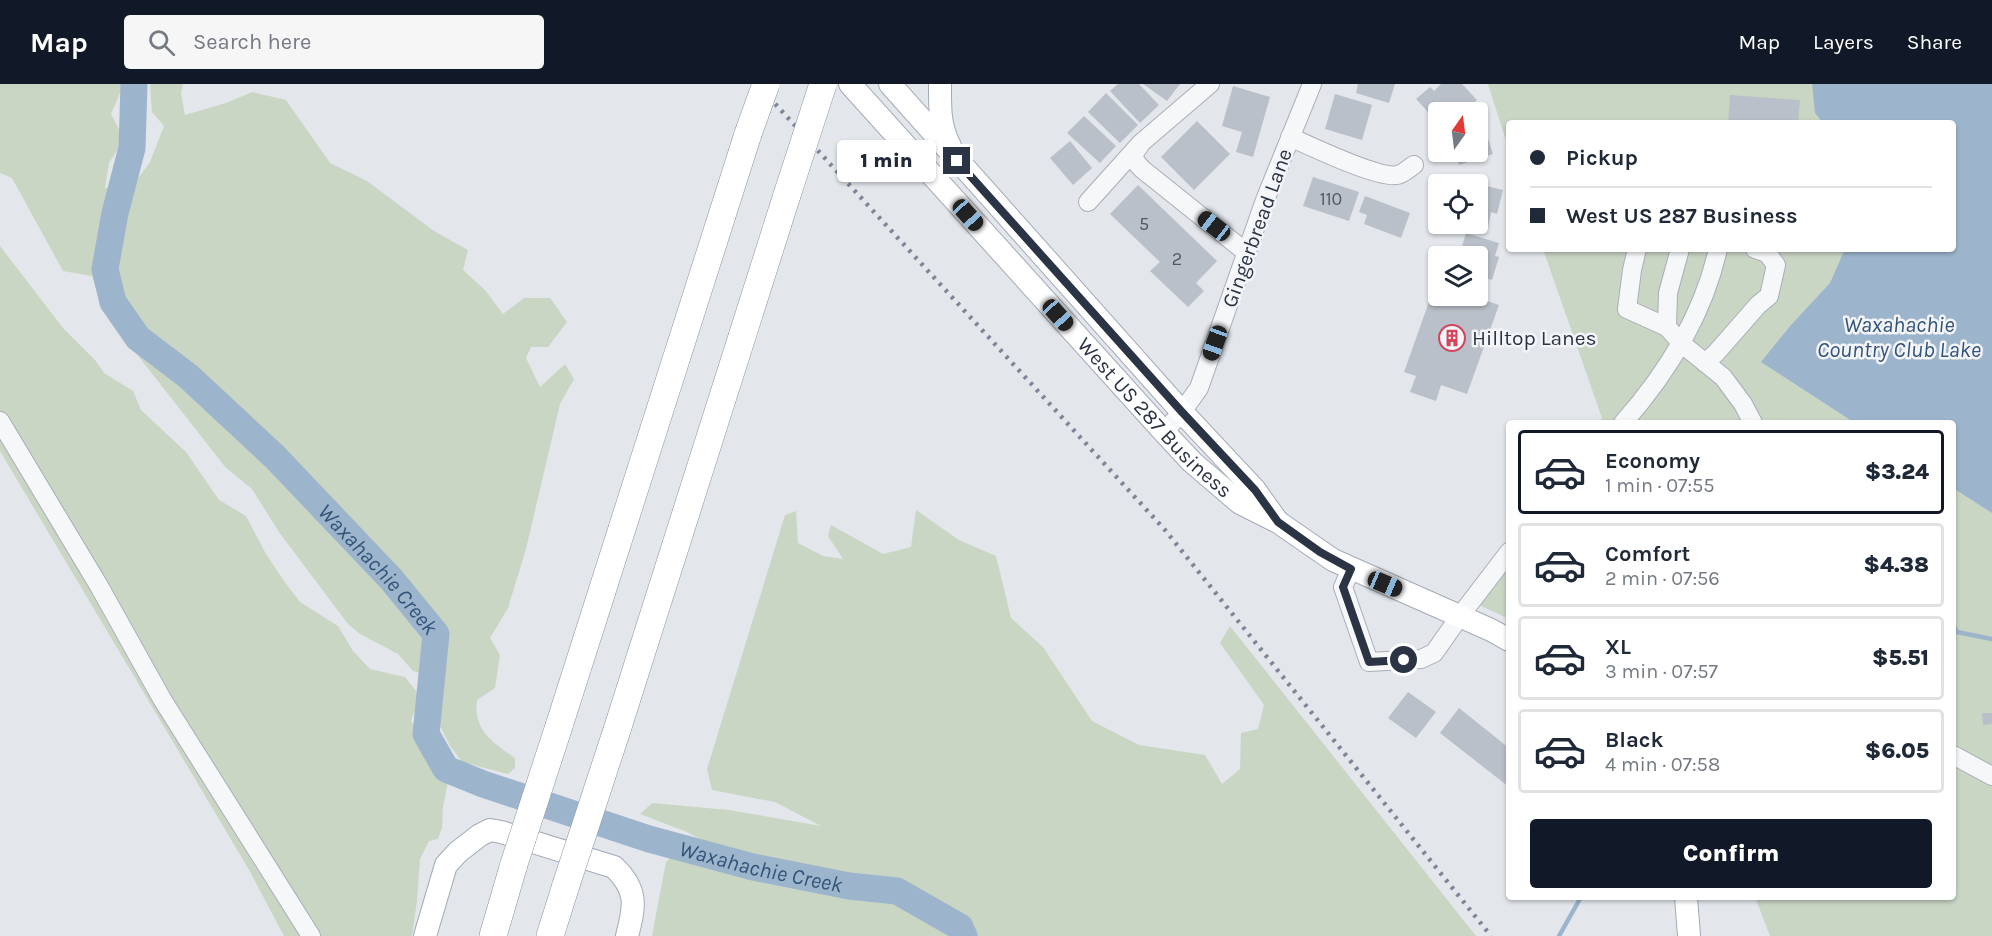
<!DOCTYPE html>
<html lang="en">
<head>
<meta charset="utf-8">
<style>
  body { margin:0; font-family:Karla,sans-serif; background:#f6f6f7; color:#1f2937; height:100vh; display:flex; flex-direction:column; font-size:22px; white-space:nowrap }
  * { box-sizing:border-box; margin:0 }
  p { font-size:20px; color:#747a83 }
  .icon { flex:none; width:33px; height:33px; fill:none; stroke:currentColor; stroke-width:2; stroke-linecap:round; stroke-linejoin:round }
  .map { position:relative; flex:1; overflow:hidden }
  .details { position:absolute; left:1506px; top:336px; width:450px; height:480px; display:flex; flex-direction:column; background:#fff; border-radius:6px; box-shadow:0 2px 4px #0004 }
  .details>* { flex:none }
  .top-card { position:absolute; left:1506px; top:36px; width:450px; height:132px; border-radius:6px; box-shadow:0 2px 4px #0004; display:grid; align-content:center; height:132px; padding:0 24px; background:#fff }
  .needle { width:39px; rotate:14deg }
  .fabs { position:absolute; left:1428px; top:18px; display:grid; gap:12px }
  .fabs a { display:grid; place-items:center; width:60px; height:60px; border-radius:6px; background:#fff; box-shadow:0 2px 4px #0004; font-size:30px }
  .end { position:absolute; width:27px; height:27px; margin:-14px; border:8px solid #2a3444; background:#fff; box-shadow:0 0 0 3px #fff }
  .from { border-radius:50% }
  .bubble { position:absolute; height:42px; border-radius:6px; background:#fff; box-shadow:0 2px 4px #0004; font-size:20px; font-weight:800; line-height:42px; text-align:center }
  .car { position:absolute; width:18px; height:36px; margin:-18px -9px; border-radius:8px; box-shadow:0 0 4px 2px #0007; background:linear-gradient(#222 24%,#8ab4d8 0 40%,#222 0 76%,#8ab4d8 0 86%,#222 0) }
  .top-card b { display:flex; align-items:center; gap:21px; height:57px; font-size:22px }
  .top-card b+b { border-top:2px solid #e0e1e3 }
  .top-card i { width:15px; height:15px; background:#1f2937 }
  ul { padding:10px 0 0; list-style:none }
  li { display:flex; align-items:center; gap:18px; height:84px; margin:0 12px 9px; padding:0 12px; border:3px solid #e0e1e3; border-radius:6px }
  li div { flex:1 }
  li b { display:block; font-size:22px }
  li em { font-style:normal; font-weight:800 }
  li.active { border-color:#111827 }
  li>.icon { width:54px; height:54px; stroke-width:1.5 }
  .action { display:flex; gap:12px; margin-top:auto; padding:12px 24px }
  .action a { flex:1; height:69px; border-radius:6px; background:#111827; color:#fff; font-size:24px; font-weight:800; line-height:69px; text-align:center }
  header { display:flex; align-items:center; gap:36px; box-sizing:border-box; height:84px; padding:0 30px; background:#111827; color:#fff }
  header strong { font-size:28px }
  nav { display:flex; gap:33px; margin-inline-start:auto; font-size:21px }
  .search { width:420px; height:54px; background:#f6f6f7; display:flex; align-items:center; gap:15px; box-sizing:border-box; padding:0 21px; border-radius:6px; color:#747a83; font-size:22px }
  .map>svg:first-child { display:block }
  .green { fill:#c9d6c4 }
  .water { fill:#9db5cc }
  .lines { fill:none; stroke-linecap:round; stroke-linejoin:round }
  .stream { stroke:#9db5cc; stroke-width:4.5 }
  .river { stroke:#9db5cc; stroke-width:27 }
  .building { fill:#bac0c9 }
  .minor-casing { stroke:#a8adb6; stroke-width:20 }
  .major-casing { stroke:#a2abb8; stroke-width:24 }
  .highway-casing { stroke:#8a94a3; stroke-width:28 }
  .minor { stroke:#f6f7f9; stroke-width:18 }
  .major { stroke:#fff; stroke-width:22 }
  .highway { stroke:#fff; stroke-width:27 }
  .rail { stroke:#7c8696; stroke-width:4.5; stroke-dasharray:3 6; stroke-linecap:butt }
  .highway-bridge-casing { stroke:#8a94a3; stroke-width:28; stroke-linecap:butt }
  .highway-bridge { stroke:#fff; stroke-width:27 }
  .route { stroke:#2a3444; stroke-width:8 }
  .labels { text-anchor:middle; stroke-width:5; stroke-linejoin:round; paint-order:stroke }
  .number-label { font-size:18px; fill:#4e5765 }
  .street-label { font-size:21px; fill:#2a3444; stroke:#f3f5f8 }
  .poi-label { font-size:21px; fill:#2a3444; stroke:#f3f5f8; text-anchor:start }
  .water-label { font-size:22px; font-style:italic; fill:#32547a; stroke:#f3f5f8 }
</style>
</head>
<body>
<header>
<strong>Map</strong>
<div class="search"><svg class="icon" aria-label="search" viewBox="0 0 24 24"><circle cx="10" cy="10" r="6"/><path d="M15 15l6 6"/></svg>Search here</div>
<nav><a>Map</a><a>Layers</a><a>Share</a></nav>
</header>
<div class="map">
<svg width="1992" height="852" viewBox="0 0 1992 852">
  <rect width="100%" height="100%" fill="#e3e6eb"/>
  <path class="green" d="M0 0H124L111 30 124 55 109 79 105 104 134 100 150 78 164 42 152 28 150 0H183L181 9 185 31 226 19 252 8 286 16 330 79 367 97 434 147 468 166 463 186 485 206 503 230 524 214H550L567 238 548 263H531L526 274 540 303 565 280 574 295 560 320 526 465 508 524 490 554 500 571 495 604 477 616C473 647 493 658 515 674V684L508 690 462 678 450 662 436 634 433 614 441 595 413 587 398 570 360 550 348 540 279 448 252 405 226 384 103 227 92 192 63 187 12 94 0 89Z
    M1488 0H1992V852H1770L1755 813H1953V339H1599L1602 334 1543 165H1953V39H1509V66Z
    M0 162 63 244 95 276 104 289 133 307 141 326 186 368 219 416 246 432 266 470 284 497 300 518 338 542 353 567 370 585 405 593 420 612 411 637 424 661 432 683 448 698 443 723 442 744 438 755 429 757 420 775 417 817 412 852H284L248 784 0 367Z
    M916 426 959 456 996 472 1011 534 1043 563 1092 637 1139 661 1205 671 1222 700 1240 685 1241 649 1258 645 1264 621 1220 559 1230 542 1476 852H652L666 778 675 769 782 802 829 800 776 780 725 769 687 748 640 730 652 719 729 726 821 742 775 718 712 706 707 685 785 431 796 427 798 459 823 472 843 475 828 452 831 441 883 470 911 463Z
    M1509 456V535L1462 513Z"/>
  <path class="water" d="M1812 0H1992V429L1953 404V339H1855L1761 278 1791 241 1830 199 1845 165H1953V39H1823L1815 29Z"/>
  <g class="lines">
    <path class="stream" d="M1953 541 1957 548 1992 555
      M1559 852 1581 813"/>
    <path class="river" id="s1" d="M134 0 132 64 115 129 105 185 113 218 138 254 188 292 275 373 391 495 436 550 426 650 446 685 483 700 649 755 753 783 849 802 897 807 960 843 964 852"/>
  </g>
  <path class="building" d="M1118 0H1139L1159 21 1140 39 1110 7Z
    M1143 0H1180L1167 17Z
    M1358 0H1395L1389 19 1356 9Z
    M1441 0H1462L1477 16 1464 28H1437L1434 24 1429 29 1416 15 1430 3 1434 7Z
    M1233 2 1270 13 1253 73 1236 68 1242 48 1222 42Z
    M1106 9 1138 41 1120 59 1088 28Z
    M1335 10 1372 21 1362 56 1325 45Z
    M1730 11 1800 16 1798 39H1728Z
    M1084 32 1116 62 1100 79 1067 49Z
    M1482 36 1493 70 1459 81 1455 68H1478V37Z
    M1197 37 1230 70 1194 106 1161 73Z
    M1070 57 1092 84 1073 101 1050 74Z
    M1447 92 1503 106 1497 130 1491 128 1488 144 1473 140H1478V100H1445Z
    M1313 93 1359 108 1349 137 1303 122Z
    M1138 101 1217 177 1196 199 1204 207 1188 223 1150 187 1160 178 1110 130Z
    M1365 112 1410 129 1401 154 1364 140 1367 131 1359 128Z
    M1466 149 1499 159 1495 172 1499 173 1492 196 1478 192V172H1438V180L1435 179 1440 163 1460 169Z
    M1436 198 1438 199V212H1473L1499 221 1467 310 1441 301 1436 317 1410 308 1416 292 1404 288Z
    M1408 608 1436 628 1416 654 1388 634Z
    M1459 624 1509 664V703L1440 649Z
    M1982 629H1992V640L1983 641Z"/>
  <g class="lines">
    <defs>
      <path id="minor" d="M1290 53C1310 62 1379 95 1397 91 1403 90 1409 84 1414 81
        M1140 61 1135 68 1134 76 1142 85 1247 169
        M1088 118 1141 59 1210 0
        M1637 165 1632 186 1627 225 1667 243 1682 260 1723 293 1743 320 1753 339
        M1667 243 1668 209 1680 165
        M1705 279 1716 269 1758 221 1769 212 1776 181 1767 169 1755 165
        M0 337 99 502 162 615 311 852
        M1623 339C1668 288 1703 232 1718 165
        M1164 348 1182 328 1199 304 1265 116 1312 0
        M1351 485 1343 503 1369 578 1421 575 1434 569 1460 532 1509 468
        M1953 671 1992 692"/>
      <g id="major">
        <path id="s2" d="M850 0 1164 348 1192 378 1240 419 1278 438 1333 476 1491 546 1509 556"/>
        <path d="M890 0 1182 328 1255 406 1277 437"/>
        <path d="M940 0C940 22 939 42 950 62"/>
        <path d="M1686 813 1689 852"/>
        <path d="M425 852 446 781 458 768 480 751 490 746 501 748 614 783C638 806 635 822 627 852"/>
      </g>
      <path id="highway" d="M559 642 748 50
        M617 646 787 111
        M493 852 514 780
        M550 852 566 801"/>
    </defs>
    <use href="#minor" class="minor-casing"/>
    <use href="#major" class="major-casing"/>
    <use href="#highway" class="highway-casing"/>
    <use href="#minor" class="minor"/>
    <use href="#major" class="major"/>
    <use href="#highway" class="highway"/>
    <path class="rail" d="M757 0 1165 446 1491 852"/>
    <defs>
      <path id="highway-bridge" d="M748 50 766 0
        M787 111 823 0
        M514 780 559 642
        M566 801 617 646"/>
    </defs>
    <use href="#highway-bridge" class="highway-bridge-casing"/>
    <use href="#highway-bridge" class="highway-bridge"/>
  </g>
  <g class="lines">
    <path class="route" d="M957 77 1182 328 1255 406 1278 438 1320 468 1351 485 1343 503 1369 578 1404 576"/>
  </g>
  <defs>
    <symbol id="building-ring" viewBox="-11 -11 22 22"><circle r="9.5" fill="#f3f5f8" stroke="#d3455d" stroke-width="1.5"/><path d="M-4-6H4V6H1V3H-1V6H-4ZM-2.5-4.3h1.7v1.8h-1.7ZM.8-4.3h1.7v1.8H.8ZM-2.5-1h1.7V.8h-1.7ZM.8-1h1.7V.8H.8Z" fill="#d3455d"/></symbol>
  </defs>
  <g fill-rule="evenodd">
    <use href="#building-ring" x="1437" y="239" width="30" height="30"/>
  </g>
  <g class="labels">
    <g class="number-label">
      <text x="1331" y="121">110</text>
      <text x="1144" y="146">5</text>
      <text x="1177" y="181">2</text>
    </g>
    <g class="street-label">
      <text transform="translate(1257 144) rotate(-70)" y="7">Gingerbread Lane</text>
      <text dy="7" stroke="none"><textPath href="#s2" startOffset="452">West US 287 Business</textPath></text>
    </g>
    <g class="poi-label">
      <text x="1472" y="261">Hilltop Lanes</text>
    </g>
    <g class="water-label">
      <text x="1899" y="248">Waxahachie<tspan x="1899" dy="25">Country Club Lake</tspan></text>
      <text dy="8" stroke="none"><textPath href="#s1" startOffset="600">Waxahachie Creek</textPath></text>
      <text dy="8" stroke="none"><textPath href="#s1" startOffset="1158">Waxahachie Creek</textPath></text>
    </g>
  </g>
</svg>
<div class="fabs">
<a><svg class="needle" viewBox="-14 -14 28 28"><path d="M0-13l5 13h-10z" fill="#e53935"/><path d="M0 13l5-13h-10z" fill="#747a83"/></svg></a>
<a><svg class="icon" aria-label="locate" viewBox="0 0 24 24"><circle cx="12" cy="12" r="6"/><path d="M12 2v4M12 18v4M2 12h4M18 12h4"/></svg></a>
<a><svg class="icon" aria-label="layers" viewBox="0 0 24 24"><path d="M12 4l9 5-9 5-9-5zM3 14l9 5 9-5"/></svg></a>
</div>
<i class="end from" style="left:1404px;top:576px"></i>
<i class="end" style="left:957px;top:77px"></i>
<div class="bubble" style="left:837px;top:56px;width:99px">1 min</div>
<i class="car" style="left:968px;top:131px;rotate:138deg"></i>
<i class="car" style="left:1214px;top:142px;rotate:308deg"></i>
<i class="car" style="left:1058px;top:231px;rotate:138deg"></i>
<i class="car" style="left:1215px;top:259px;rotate:200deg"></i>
<i class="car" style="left:1385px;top:500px;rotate:113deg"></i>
<div class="top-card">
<b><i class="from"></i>Pickup</b>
<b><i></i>West US 287 Business</b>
</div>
<section class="details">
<ul>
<li class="active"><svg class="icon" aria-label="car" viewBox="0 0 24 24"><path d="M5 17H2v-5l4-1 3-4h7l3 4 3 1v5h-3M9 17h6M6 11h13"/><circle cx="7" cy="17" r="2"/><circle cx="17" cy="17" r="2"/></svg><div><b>Economy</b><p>1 min · 07:55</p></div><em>$3.24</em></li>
<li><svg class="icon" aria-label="car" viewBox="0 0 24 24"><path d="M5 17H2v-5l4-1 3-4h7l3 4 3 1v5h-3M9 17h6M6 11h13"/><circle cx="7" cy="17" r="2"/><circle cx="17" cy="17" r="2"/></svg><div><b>Comfort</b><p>2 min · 07:56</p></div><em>$4.38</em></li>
<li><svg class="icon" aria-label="car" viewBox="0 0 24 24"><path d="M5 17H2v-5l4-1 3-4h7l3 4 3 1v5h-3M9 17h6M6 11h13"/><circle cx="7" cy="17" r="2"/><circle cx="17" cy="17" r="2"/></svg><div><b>XL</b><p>3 min · 07:57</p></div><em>$5.51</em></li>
<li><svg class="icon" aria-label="car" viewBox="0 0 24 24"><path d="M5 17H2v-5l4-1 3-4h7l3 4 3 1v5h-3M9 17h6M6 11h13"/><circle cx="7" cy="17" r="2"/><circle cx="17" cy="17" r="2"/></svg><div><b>Black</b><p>4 min · 07:58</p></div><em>$6.05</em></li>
</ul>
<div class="action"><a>Confirm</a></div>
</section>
</div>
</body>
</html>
